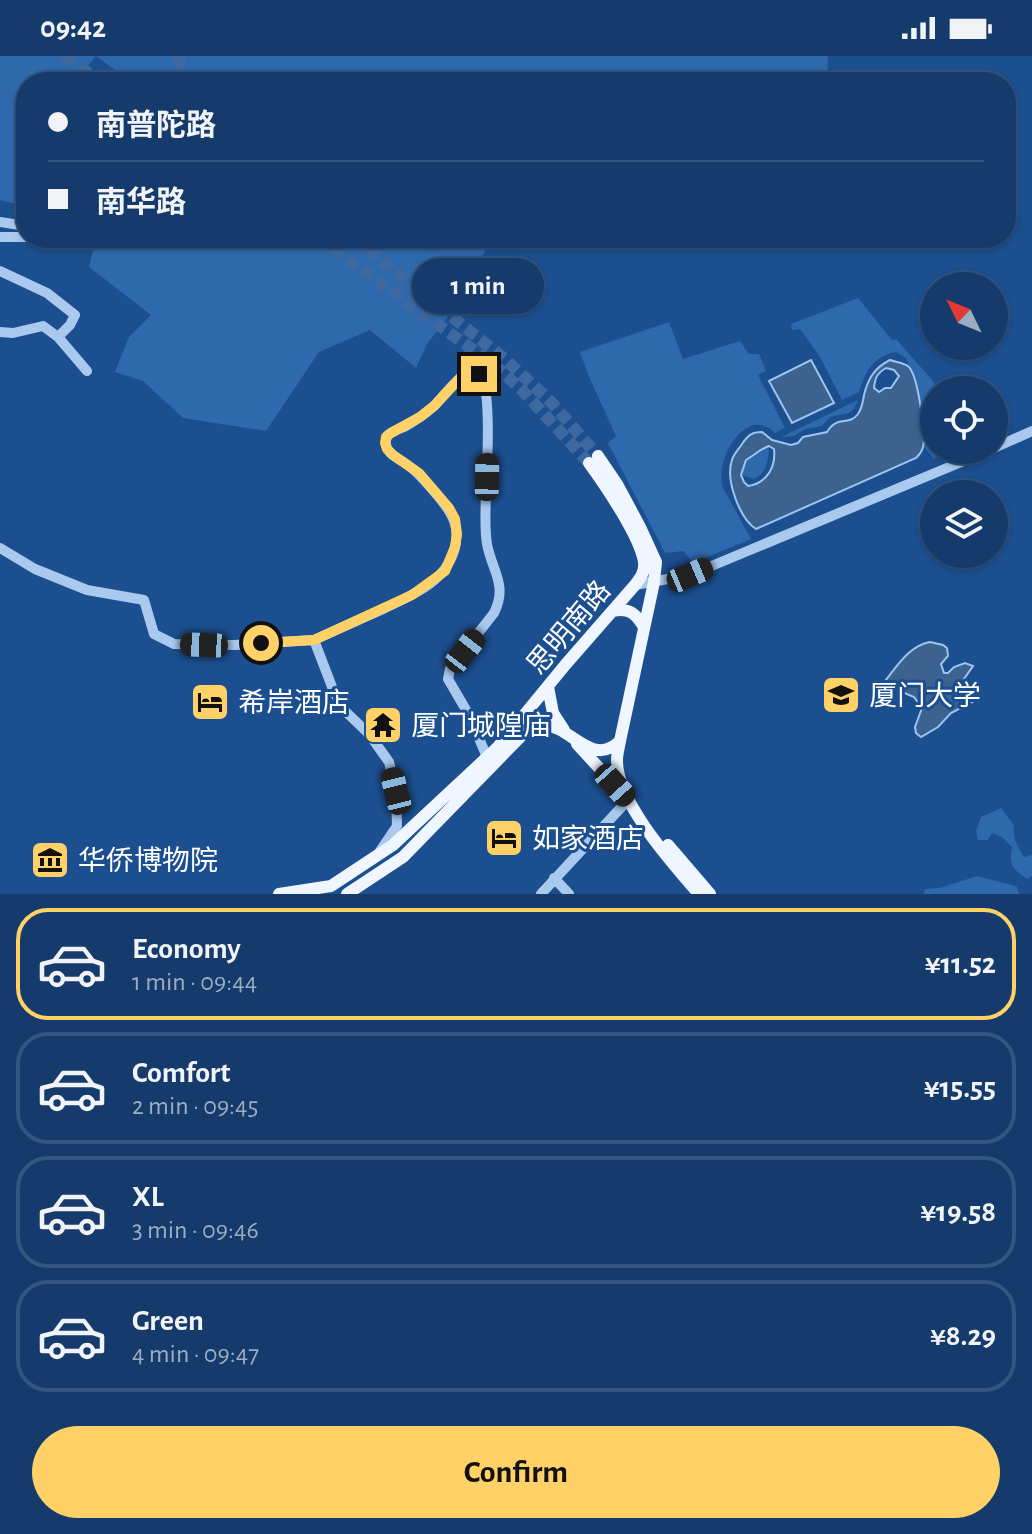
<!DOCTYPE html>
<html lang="en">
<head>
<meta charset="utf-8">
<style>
  body { margin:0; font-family:"Alegreya Sans","Noto Sans SC",sans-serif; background:#1d4271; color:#f1f3f6; height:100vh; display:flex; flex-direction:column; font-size:30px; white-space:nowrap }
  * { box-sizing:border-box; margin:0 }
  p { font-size:26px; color:#9dadc1 }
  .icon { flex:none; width:44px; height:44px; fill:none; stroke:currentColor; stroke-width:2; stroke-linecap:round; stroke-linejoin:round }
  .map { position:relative; height:838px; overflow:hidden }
  .sheet { display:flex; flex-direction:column; background:#143b6b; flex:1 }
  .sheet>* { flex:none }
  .banner { position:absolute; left:16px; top:16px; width:1000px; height:176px; border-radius:32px; box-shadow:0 2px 6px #0004,0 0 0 2px #33557e; display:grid; align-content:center; height:176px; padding:0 32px; background:#143b6b }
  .needle { width:52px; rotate:313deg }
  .tools { position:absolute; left:920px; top:216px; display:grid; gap:16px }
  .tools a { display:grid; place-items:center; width:88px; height:88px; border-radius:50%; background:#143b6b; box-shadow:0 2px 6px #0004,0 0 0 2px #33557e; font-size:40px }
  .end { position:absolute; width:36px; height:36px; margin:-18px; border:10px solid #ffd166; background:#111; box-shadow:0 0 0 4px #111 }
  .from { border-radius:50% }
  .bubble { position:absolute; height:56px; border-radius:28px; background:#143b6b; box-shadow:0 2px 6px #0004,0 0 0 2px #33557e; font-size:26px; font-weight:700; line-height:56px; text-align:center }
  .car { position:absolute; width:24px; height:48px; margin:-24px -12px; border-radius:10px; box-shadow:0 0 6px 2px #0007; background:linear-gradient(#222 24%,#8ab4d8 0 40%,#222 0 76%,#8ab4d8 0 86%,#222 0) }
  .banner b { display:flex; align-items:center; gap:28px; height:76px; font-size:30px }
  .banner b+b { border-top:2px solid #33557e }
  .banner i { width:20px; height:20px; background:#f1f3f6 }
  ul { padding:14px 0 0; list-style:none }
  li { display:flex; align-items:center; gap:24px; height:112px; margin:0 16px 12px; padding:0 16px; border:4px solid #33557e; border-radius:32px }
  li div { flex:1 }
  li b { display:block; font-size:30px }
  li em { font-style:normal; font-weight:700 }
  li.on { border-color:#ffd166 }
  li>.icon { width:72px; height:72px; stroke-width:1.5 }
  .action { display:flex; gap:16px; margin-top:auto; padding:16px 32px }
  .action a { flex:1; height:92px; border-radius:48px; background:#ffd166; color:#111; font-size:32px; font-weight:700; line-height:92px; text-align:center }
  .status { display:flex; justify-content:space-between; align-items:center; height:56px; padding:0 40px; background:#143b6b; direction:ltr }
  .status svg { height:22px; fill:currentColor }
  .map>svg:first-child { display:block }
  .green { fill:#2e69ad }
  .water { fill:#3c6290; stroke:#9cc4f0; stroke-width:2; fill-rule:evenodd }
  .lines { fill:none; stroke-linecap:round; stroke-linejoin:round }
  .major-tunnel { stroke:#3d69a0; stroke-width:12; stroke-dasharray:12 6; stroke-linecap:butt }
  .minor { stroke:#a9c9ee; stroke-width:10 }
  .major { stroke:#f0f6ff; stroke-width:12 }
  .route { stroke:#ffd166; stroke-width:10 }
  .labels { text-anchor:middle; stroke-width:6; stroke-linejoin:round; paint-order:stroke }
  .street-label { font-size:28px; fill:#fff; stroke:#1b4f8f }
  .poi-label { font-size:28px; fill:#fff; stroke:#1b4f8f; text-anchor:start }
</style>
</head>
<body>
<div class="status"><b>09:42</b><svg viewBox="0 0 49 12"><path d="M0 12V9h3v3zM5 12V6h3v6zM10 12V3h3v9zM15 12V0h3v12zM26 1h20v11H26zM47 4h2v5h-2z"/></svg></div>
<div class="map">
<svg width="1032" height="838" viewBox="0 0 1032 838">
  <rect width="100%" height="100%" fill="#1b4f8f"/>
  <path class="green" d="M0 0H828L827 26H131L96 0 75 26H26V150L0 144Z
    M96 182H492L453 254 427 288 416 312 370 274 319 296 266 375 183 362 143 325 115 316 129 281 151 259 89 211Z
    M858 242 892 284 896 283 933 325 938 334H934V394H946L934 403 924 391 921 348 913 317 906 302 896 296C872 301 866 315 859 336L842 344 820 301 800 273 792 274 791 268Z
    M669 266 683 303 740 285 749 298H759L766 315 758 319 785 372 775 377C754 355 730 382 724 404 721 412 721 422 722 430L751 483 693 507 684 495 665 497 608 387 616 380 589 321 580 296Z
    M858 344 854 353 849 357 830 361 822 370 805 373 794 380 781 381Z
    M769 390C768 404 768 416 754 423L741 419 746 403C755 399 760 393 769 390Z
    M1001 752 1014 769C1012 782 1018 791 1024 801L1032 799V820L1027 823C1012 812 1009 810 1012 791L1002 781 992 777 988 784H978L976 775 981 761Z
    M977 820 1012 829 1017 831 1019 838H924L925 833 940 832Z"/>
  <path class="water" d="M811 304 834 347 792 367 769 325Z
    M890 304C895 306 904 307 908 310 918 318 926 379 923 391 922 396 919 399 916 402L756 473C740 463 725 424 732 404 733 399 739 393 742 388 748 379 752 376 762 376L772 384 791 389 798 387 803 381 827 376C838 358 848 371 858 358 862 352 863 346 864 339 868 323 874 312 890 304ZM886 312 894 314 899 320 891 332H885L879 336 874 332C875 322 877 317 886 312ZM769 390 774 393C776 411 767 427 748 430L744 426 741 419 746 404C755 399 760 393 769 390Z
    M930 586 943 589 947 592 948 600 941 608 944 617H948L954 611 965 607 973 610 964 623 965 630 979 639 976 644 951 657 938 671 921 681 916 677 915 671 922 652 914 641 886 629 885 625C898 609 909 590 930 586Z"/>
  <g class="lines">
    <path class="major-tunnel" d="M64 0 101 26
      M178 0 187 26
      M318 182 494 309 521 333 589 407
      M354 182 507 305 551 346 598 400"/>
    <path class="minor" d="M0 166 26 170
      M0 181H26
      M0 215 47 237 75 259 70 269 58 281 43 270 13 277 0 276
      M58 281 87 315
      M994 392 1032 375
      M0 492 35 513 87 534 144 544 154 578 174 588 234 589 314 584
      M635 529 690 519 990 394
      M380 795 397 770 396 735 389 706 369 678 345 655 334 636 314 584C336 574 359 564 381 554 409 540 444 528 454 495 461 472 453 458 438 440 429 430 420 418 409 410 401 403 384 398 386 385 386 383 387 381 388 379 392 375 399 373 404 371 415 365 425 358 434 350 445 340 464 308 480 319 492 327 487 415 486 433 486 450 484 470 487 488 492 515 508 529 494 557L450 613 448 623 469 659 487 701
      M554 822 569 838
      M541 838 628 744"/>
    <path class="major" d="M598 400 617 428 640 471 656 506 654 526 620 685C619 691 617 698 617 704 616 745 673 808 699 838
      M613 555C629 551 636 558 644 571
      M548 631 553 657 564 674
      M577 688 624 739
      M668 789 710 838
      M279 838 331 830 393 789 497 692 566 608 635 529C641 521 645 516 644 506 640 480 605 429 589 407
      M347 838 403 801 527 674C533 672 539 669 545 669 572 671 592 712 620 685"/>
  </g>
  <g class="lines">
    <path class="route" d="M261 587 314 584 412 539 445 515 455 491 457 478 455 463 449 452 419 417 393 399 387 393 385 387 386 381 391 377 420 361 434 350 461 321 470 316 479 318"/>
  </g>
  <defs>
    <symbol id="university-square" viewBox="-11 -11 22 22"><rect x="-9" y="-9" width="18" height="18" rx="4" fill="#ffd166" stroke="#1b4f8f"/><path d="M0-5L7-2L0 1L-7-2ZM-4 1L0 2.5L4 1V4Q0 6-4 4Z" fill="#111"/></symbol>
    <symbol id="hotel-square" viewBox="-11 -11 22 22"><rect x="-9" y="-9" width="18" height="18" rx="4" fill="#ffd166" stroke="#1b4f8f"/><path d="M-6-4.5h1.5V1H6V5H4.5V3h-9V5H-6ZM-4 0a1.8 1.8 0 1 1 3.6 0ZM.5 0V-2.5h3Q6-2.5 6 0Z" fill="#111"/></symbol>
    <symbol id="temple-square" viewBox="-11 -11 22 22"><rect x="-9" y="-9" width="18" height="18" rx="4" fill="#ffd166" stroke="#1b4f8f"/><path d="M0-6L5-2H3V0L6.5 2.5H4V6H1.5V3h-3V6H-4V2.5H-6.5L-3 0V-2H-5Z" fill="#111"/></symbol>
    <symbol id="museum-square" viewBox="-11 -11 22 22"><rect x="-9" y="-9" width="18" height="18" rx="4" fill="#ffd166" stroke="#1b4f8f"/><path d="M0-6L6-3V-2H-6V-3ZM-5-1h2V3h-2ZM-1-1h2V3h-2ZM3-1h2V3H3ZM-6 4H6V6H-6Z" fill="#111"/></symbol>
  </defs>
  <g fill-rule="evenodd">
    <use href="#university-square" x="819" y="617" width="44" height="44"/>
    <use href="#hotel-square" x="188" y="624" width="44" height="44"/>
    <use href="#temple-square" x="361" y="647" width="44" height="44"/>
    <use href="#hotel-square" x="482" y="760" width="44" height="44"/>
    <use href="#museum-square" x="28" y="782" width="44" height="44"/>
  </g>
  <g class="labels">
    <g class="street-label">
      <text transform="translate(568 571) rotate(-50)" y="10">思明南路</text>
    </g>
    <g class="poi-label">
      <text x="869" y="649">厦门大学</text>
      <text x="238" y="656">希岸酒店</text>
      <text x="411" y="679">厦门城隍庙</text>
      <text x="532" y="792">如家酒店</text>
      <text x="78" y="814">华侨博物院</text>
    </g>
  </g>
</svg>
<div class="tools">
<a><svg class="needle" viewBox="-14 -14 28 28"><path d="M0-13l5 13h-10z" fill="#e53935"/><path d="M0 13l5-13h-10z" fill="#9dadc1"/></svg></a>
<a><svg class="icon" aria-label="locate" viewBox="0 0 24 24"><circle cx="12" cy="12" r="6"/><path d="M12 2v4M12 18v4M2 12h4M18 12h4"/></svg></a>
<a><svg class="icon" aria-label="layers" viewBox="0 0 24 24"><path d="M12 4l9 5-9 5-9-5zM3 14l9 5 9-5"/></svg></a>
</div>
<i class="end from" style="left:261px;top:587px"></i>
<i class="end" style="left:479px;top:318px"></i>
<div class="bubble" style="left:412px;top:202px;width:132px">1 min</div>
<i class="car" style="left:487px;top:421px;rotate:1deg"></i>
<i class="car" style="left:690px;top:519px;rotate:67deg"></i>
<i class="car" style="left:204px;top:589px;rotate:272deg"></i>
<i class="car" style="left:465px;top:595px;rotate:38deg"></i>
<i class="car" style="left:615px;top:729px;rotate:138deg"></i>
<i class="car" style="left:396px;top:735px;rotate:346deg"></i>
<div class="banner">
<b><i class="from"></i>南普陀路</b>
<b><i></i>南华路</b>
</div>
</div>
<section class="sheet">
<ul>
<li class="on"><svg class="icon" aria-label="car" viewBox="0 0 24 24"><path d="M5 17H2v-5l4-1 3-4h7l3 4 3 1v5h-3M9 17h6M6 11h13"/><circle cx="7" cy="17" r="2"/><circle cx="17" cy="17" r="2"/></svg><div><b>Economy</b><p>1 min · 09:44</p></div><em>¥11.52</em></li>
<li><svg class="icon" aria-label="car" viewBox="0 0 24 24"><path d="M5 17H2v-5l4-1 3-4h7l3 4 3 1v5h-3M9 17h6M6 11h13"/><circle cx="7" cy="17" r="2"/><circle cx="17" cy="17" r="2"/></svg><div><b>Comfort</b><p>2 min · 09:45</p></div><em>¥15.55</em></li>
<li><svg class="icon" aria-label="car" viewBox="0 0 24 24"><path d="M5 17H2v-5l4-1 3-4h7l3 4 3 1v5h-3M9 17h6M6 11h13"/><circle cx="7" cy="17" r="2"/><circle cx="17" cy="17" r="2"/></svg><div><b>XL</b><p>3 min · 09:46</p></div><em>¥19.58</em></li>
<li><svg class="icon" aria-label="car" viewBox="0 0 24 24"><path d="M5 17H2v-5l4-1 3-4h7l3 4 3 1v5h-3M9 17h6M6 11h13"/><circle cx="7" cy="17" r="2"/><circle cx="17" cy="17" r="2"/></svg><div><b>Green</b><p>4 min · 09:47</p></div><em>¥8.29</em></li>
</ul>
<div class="action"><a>Confirm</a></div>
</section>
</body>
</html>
